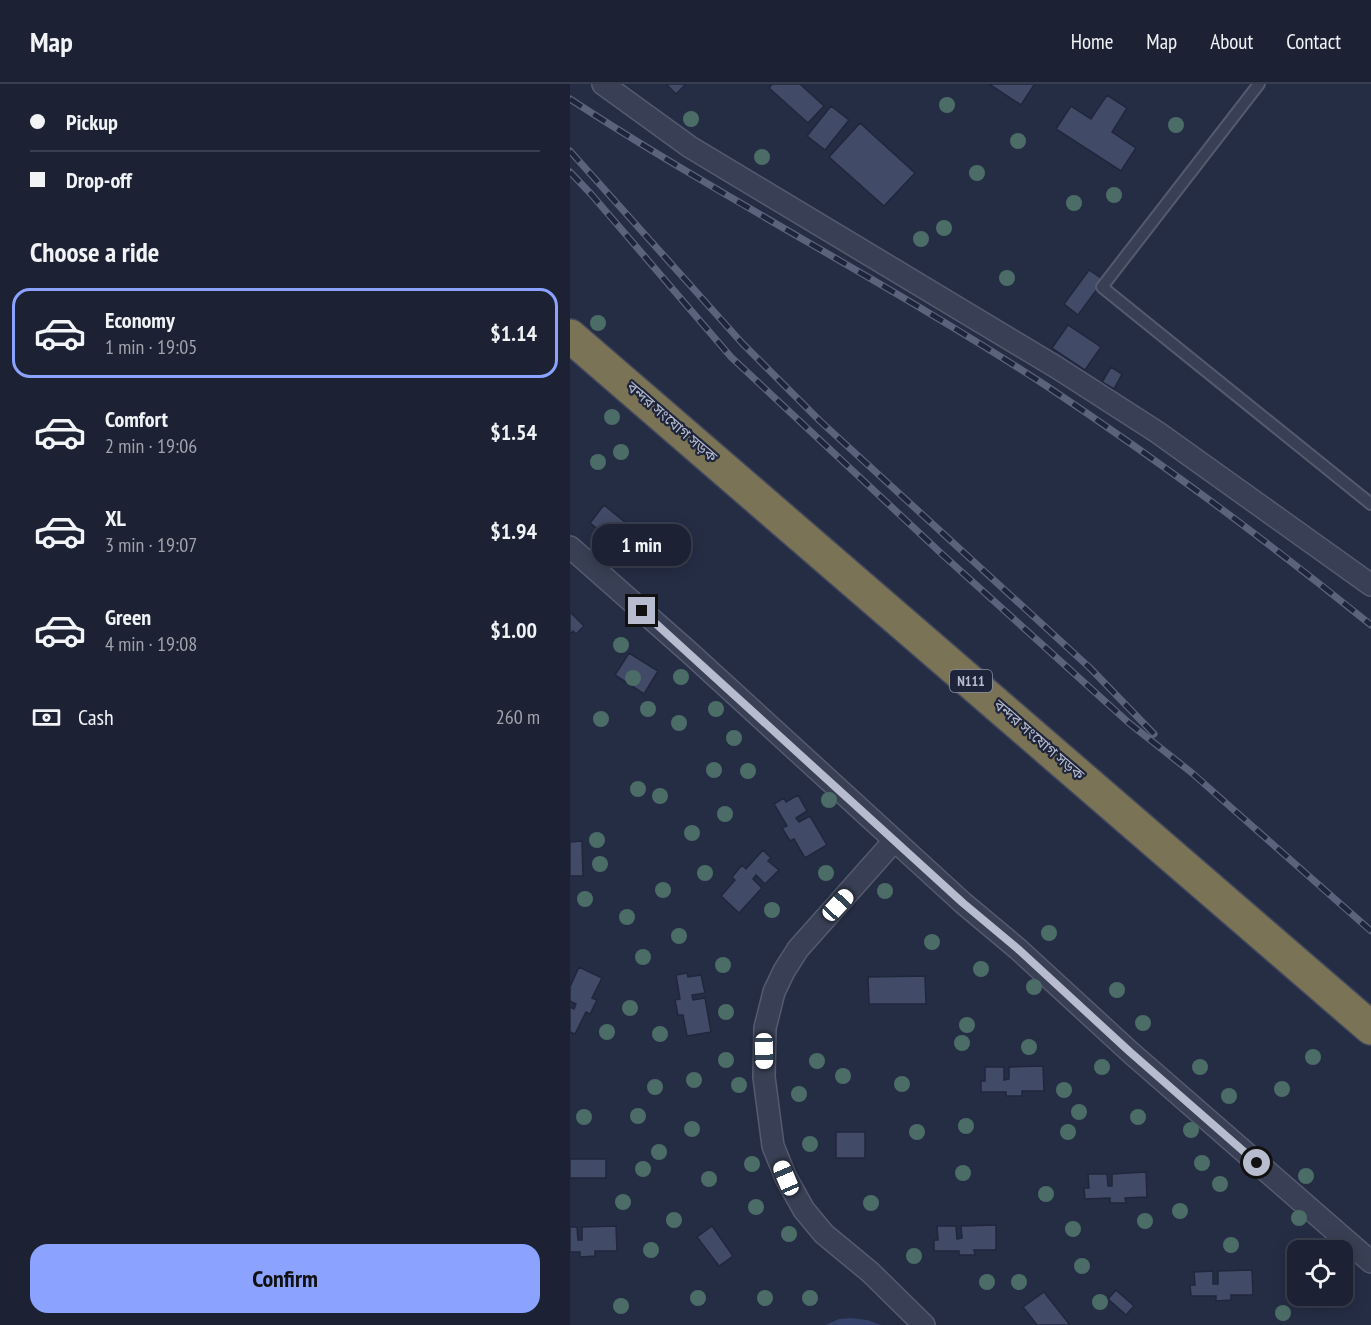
<!DOCTYPE html>
<html lang="en">
<head>
<meta charset="utf-8">
<style>
  body { margin:0; font-family:"PT Sans Narrow","Noto Sans Bengali",sans-serif; background:#292f40; color:#f1f3f6; height:100vh; display:flex; flex-direction:column; font-size:22px; white-space:nowrap }
  * { box-sizing:border-box; margin:0 }
  p { font-size:20px; color:#a0a4ac }
  .icon { flex:none; width:33px; height:33px; fill:none; stroke:currentColor; stroke-width:2; stroke-linecap:round; stroke-linejoin:round }
  .map { position:relative; flex:1; overflow:hidden }
  .side { display:flex; flex-direction:column; background:#1c2234; width:570px }
  .side>* { flex:none }
  .hud { display:grid; align-content:center; height:132px; padding:0 30px; background:#1c2234 }
  .controls { position:absolute; left:717px; top:1156px; display:grid; gap:12px }
  .controls a { display:grid; place-items:center; width:66px; height:66px; border-radius:12px; background:#1c2234; box-shadow:0 3px 15px #0003,0 0 0 2px #3a3f4f; font-size:30px }
  .end { position:absolute; width:27px; height:27px; margin:-14px; border:8px solid #b7bcce; background:#111; box-shadow:0 0 0 3px #111 }
  .from { border-radius:50% }
  .bubble { position:absolute; height:42px; border-radius:18px; background:#1c2234; box-shadow:0 3px 15px #0003,0 0 0 2px #3a3f4f; font-size:20px; font-weight:800; line-height:42px; text-align:center }
  .car { position:absolute; width:18px; height:36px; margin:-18px -9px; border-radius:8px; box-shadow:0 0 4px 2px #0007; background:linear-gradient(#fff 24%,#345 0 40%,#fff 0 76%,#345 0 86%,#fff 0) }
  .hud b { display:flex; align-items:center; gap:21px; height:57px; font-size:22px }
  .hud b+b { border-top:2px solid #3a3f4f }
  .hud i { width:15px; height:15px; background:#f1f3f6 }
  ul { padding:0; list-style:none }
  li { display:flex; align-items:center; gap:18px; height:90px; margin:0 12px 9px; padding:0 18px; border:3px solid transparent; border-radius:18px }
  li div { flex:1 }
  li b { display:block; font-size:22px }
  li em { font-style:normal; font-weight:800 }
  li.selected { border-color:#8ba3ff }
  li>.icon { width:54px; height:54px; stroke-width:1.5 }
  h2 { padding:0 30px; font-size:27px; line-height:72px }
  .pay { display:flex; align-items:center; gap:15px; height:66px; padding:0 30px; font-size:22px }
  .pay p { margin-inline-start:auto }
  .cta { display:flex; gap:12px; margin-top:auto; padding:12px 30px }
  .cta a { flex:1; height:69px; border-radius:18px; background:#8ba3ff; color:#111; font-size:24px; font-weight:800; line-height:69px; text-align:center }
  header { display:flex; align-items:center; gap:36px; box-sizing:border-box; height:84px; padding:0 30px; background:#1c2234; border-bottom:2px solid #3a3f4f }
  header strong { font-size:28px }
  nav { display:flex; gap:33px; margin-inline-start:auto; font-size:21px }
  main { display:flex; flex:1; min-height:0 }
  .map>svg:first-child { display:block }
  .water { fill:#35426c }
  .building { fill:#414a66; stroke:#20263c; stroke-width:1.5 }
  .lines { fill:none; stroke-linecap:round; stroke-linejoin:round }
  .lane-casing { stroke:#555a6f; stroke-width:14 }
  .street-casing { stroke:#555a6f; stroke-width:24 }
  .highway-casing { stroke:#41475c; stroke-width:36 }
  .lane { stroke:#394055; stroke-width:10 }
  .street { stroke:#394055; stroke-width:21 }
  .highway { stroke:#7b7356; stroke-width:33 }
  .rail-casing { stroke:#5b637c; stroke-width:7 }
  .rail { stroke:#1e243a; stroke-width:4.5; stroke-dasharray:14; stroke-linecap:butt }
  .tree { fill:#4c6d67 }
  .route { stroke:#b7bcce; stroke-width:8 }
  .labels { text-anchor:middle; stroke-width:4.5; stroke-linejoin:round; paint-order:stroke }
  .shield { fill:#1e243a; stroke:#898ea2; stroke-width:1.5 }
  .shield-label { font-size:14px; font-weight:bold; fill:#b7bcce }
  .street-label { font-size:15px; fill:#b7bcce; stroke:#1e243a }
</style>
</head>
<body>
<header>
<strong>Map</strong>
<nav><a>Home</a><a>Map</a><a>About</a><a>Contact</a></nav>
</header>
<main>
<section class="side">
<div class="hud">
<b><i class="from"></i>Pickup</b>
<b><i></i>Drop-off</b>
</div>
<h2>Choose a ride</h2>
<ul>
<li class="selected"><svg class="icon" aria-label="car" viewBox="0 0 24 24"><path d="M5 17H2v-5l4-1 3-4h7l3 4 3 1v5h-3M9 17h6M6 11h13"/><circle cx="7" cy="17" r="2"/><circle cx="17" cy="17" r="2"/></svg><div><b>Economy</b><p>1 min · 19:05</p></div><em>$1.14</em></li>
<li><svg class="icon" aria-label="car" viewBox="0 0 24 24"><path d="M5 17H2v-5l4-1 3-4h7l3 4 3 1v5h-3M9 17h6M6 11h13"/><circle cx="7" cy="17" r="2"/><circle cx="17" cy="17" r="2"/></svg><div><b>Comfort</b><p>2 min · 19:06</p></div><em>$1.54</em></li>
<li><svg class="icon" aria-label="car" viewBox="0 0 24 24"><path d="M5 17H2v-5l4-1 3-4h7l3 4 3 1v5h-3M9 17h6M6 11h13"/><circle cx="7" cy="17" r="2"/><circle cx="17" cy="17" r="2"/></svg><div><b>XL</b><p>3 min · 19:07</p></div><em>$1.94</em></li>
<li><svg class="icon" aria-label="car" viewBox="0 0 24 24"><path d="M5 17H2v-5l4-1 3-4h7l3 4 3 1v5h-3M9 17h6M6 11h13"/><circle cx="7" cy="17" r="2"/><circle cx="17" cy="17" r="2"/></svg><div><b>Green</b><p>4 min · 19:08</p></div><em>$1.00</em></li>
</ul>
<div class="pay"><svg class="icon" aria-label="cash" viewBox="0 0 24 24"><path d="M3 7h18v10H3z"/><circle cx="12" cy="12" r="2"/></svg>Cash<p>260 m</p></div>
<div class="cta"><a>Confirm</a></div>
</section>
<div class="map">
<svg width="801" height="1241" viewBox="0 0 801 1241">
  <rect width="100%" height="100%" fill="#252d45"/>
  <path class="water" d="M281 1234 297 1236 311 1241H255L269 1235Z"/>
  <path class="building" d="M96 0H116L106 10Z
    M202 0H230L254 22 238 39 199 4Z
    M419 0H463L464 1 451 21Z
    M537 11 557 24 542 48 566 64 551 87 486 45 501 22 521 35Z
    M261 22 279 36 255 66 237 52Z
    M290 39 345 89 314 122 259 73Z
    M519 186 534 196 508 231 494 220Z
    M498 241 531 263 515 286 482 264Z
    M541 283 552 290 544 305 532 298Z
    M34 421 77 456 64 473 20 439Z
    M0 528 14 542 6 550 3 547 0 550Z
    M59 569 88 587 74 610 45 591Z
    M228 711 237 727 226 734 229 738 240 732 257 761 235 774 224 755 220 757 212 744 217 742 204 720 214 714 216 718Z
    M12 757 13 792H0V758Z
    M193 766 201 774 198 777 209 786 195 800 186 791 183 795 192 804 169 829 151 812 165 796 162 793 172 781 176 785Z
    M9 883 32 894 22 914 27 916 20 930 16 928 5 950 0 948V923L4 925 6 920 0 917V903Z
    M117 889 118 893 131 891 135 909 122 911 123 916 135 914 141 948 117 952 113 931H108L105 916 110 915 106 891Z
    M355 892 356 920H299L298 893Z
    M473 982 474 1007H452V1012H436V1008H411V997H415V983H434V996L439 995V983Z
    M266 1048H295V1074H266Z
    M0 1075H36V1094H0Z
    M576 1088 577 1113 555 1114 556 1119H540V1114L515 1115 514 1104H519L518 1090H537L538 1102H542V1090Z
    M426 1141V1166H404L405 1171H389V1167H364V1156H368L367 1142H386L387 1155 392 1154 391 1142Z
    M46 1142 47 1167H25V1172L10 1173V1168H0V1143H7L8 1156H12V1143Z
    M142 1142 163 1172 149 1182 127 1153Z
    M682 1186 683 1211H661V1216L646 1217V1212H621L620 1201H625L624 1188 643 1187V1200H648V1187Z
    M546 1206 564 1222 556 1231 538 1215Z
    M474 1208 500 1241H467L453 1223Z"/>
  <g class="lines">
    <defs>
      <path id="lane" d="M689 0 532 203 801 420"/>
      <path id="street" d="M33 0 120 63 486 283 587 348 801 501
        M0 463 120 569 393 819 448 865 560 968 801 1178
        M324 757 228 865 214 887 204 908 195 944 194 993 203 1062 216 1094 234 1126 254 1150 300 1188 354 1241"/>
      <path id="highway" d="M0 252 801 944"/>
    </defs>
    <use href="#lane" class="lane-casing"/>
    <use href="#street" class="street-casing"/>
    <use href="#highway" class="highway-casing"/>
    <use href="#lane" class="lane"/>
    <use href="#street" class="street"/>
    <use href="#highway" class="highway"/>
    <defs>
      <path id="rail" d="M0 15C155 116 320 200 475 301 588 376 696 456 801 541
        M0 67 172 259 250 337 520 584 584 650
        M0 88 21 110 161 273 374 472 559 639 622 689 801 847"/>
    </defs>
    <use href="#rail" class="rail-casing"/>
    <use href="#rail" class="rail"/>
  </g>
  <g class="tree">
    <circle cx="377" cy="21" r="8"/>
    <circle cx="121" cy="35" r="8"/>
    <circle cx="606" cy="41" r="8"/>
    <circle cx="448" cy="57" r="8"/>
    <circle cx="192" cy="73" r="8"/>
    <circle cx="407" cy="89" r="8"/>
    <circle cx="544" cy="111" r="8"/>
    <circle cx="504" cy="119" r="8"/>
    <circle cx="374" cy="144" r="8"/>
    <circle cx="351" cy="155" r="8"/>
    <circle cx="437" cy="194" r="8"/>
    <circle cx="28" cy="239" r="8"/>
    <circle cx="42" cy="333" r="8"/>
    <circle cx="51" cy="368" r="8"/>
    <circle cx="28" cy="378" r="8"/>
    <circle cx="51" cy="561" r="8"/>
    <circle cx="111" cy="593" r="8"/>
    <circle cx="63" cy="594" r="8"/>
    <circle cx="78" cy="625" r="8"/>
    <circle cx="146" cy="625" r="8"/>
    <circle cx="31" cy="635" r="8"/>
    <circle cx="109" cy="639" r="8"/>
    <circle cx="164" cy="654" r="8"/>
    <circle cx="144" cy="686" r="8"/>
    <circle cx="178" cy="687" r="8"/>
    <circle cx="68" cy="705" r="8"/>
    <circle cx="90" cy="712" r="8"/>
    <circle cx="259" cy="716" r="8"/>
    <circle cx="155" cy="730" r="8"/>
    <circle cx="122" cy="749" r="8"/>
    <circle cx="27" cy="756" r="8"/>
    <circle cx="30" cy="780" r="8"/>
    <circle cx="135" cy="789" r="8"/>
    <circle cx="256" cy="789" r="8"/>
    <circle cx="93" cy="806" r="8"/>
    <circle cx="315" cy="807" r="8"/>
    <circle cx="15" cy="815" r="8"/>
    <circle cx="202" cy="826" r="8"/>
    <circle cx="57" cy="833" r="8"/>
    <circle cx="479" cy="849" r="8"/>
    <circle cx="109" cy="852" r="8"/>
    <circle cx="362" cy="858" r="8"/>
    <circle cx="73" cy="873" r="8"/>
    <circle cx="153" cy="881" r="8"/>
    <circle cx="411" cy="885" r="8"/>
    <circle cx="464" cy="903" r="8"/>
    <circle cx="547" cy="906" r="8"/>
    <circle cx="60" cy="924" r="8"/>
    <circle cx="156" cy="928" r="8"/>
    <circle cx="573" cy="939" r="8"/>
    <circle cx="397" cy="941" r="8"/>
    <circle cx="37" cy="948" r="8"/>
    <circle cx="90" cy="950" r="8"/>
    <circle cx="392" cy="959" r="8"/>
    <circle cx="459" cy="963" r="8"/>
    <circle cx="743" cy="973" r="8"/>
    <circle cx="156" cy="976" r="8"/>
    <circle cx="247" cy="977" r="8"/>
    <circle cx="532" cy="983" r="8"/>
    <circle cx="630" cy="983" r="8"/>
    <circle cx="273" cy="992" r="8"/>
    <circle cx="124" cy="996" r="8"/>
    <circle cx="332" cy="1000" r="8"/>
    <circle cx="169" cy="1001" r="8"/>
    <circle cx="85" cy="1003" r="8"/>
    <circle cx="712" cy="1005" r="8"/>
    <circle cx="494" cy="1006" r="8"/>
    <circle cx="229" cy="1010" r="8"/>
    <circle cx="659" cy="1012" r="8"/>
    <circle cx="509" cy="1028" r="8"/>
    <circle cx="68" cy="1032" r="8"/>
    <circle cx="14" cy="1033" r="8"/>
    <circle cx="568" cy="1033" r="8"/>
    <circle cx="396" cy="1042" r="8"/>
    <circle cx="122" cy="1045" r="8"/>
    <circle cx="621" cy="1046" r="8"/>
    <circle cx="347" cy="1048" r="8"/>
    <circle cx="498" cy="1048" r="8"/>
    <circle cx="240" cy="1060" r="8"/>
    <circle cx="89" cy="1068" r="8"/>
    <circle cx="632" cy="1079" r="8"/>
    <circle cx="182" cy="1080" r="8"/>
    <circle cx="73" cy="1085" r="8"/>
    <circle cx="393" cy="1089" r="8"/>
    <circle cx="736" cy="1092" r="8"/>
    <circle cx="139" cy="1095" r="8"/>
    <circle cx="650" cy="1100" r="8"/>
    <circle cx="476" cy="1110" r="8"/>
    <circle cx="53" cy="1118" r="8"/>
    <circle cx="301" cy="1119" r="8"/>
    <circle cx="186" cy="1123" r="8"/>
    <circle cx="610" cy="1127" r="8"/>
    <circle cx="729" cy="1134" r="8"/>
    <circle cx="104" cy="1136" r="8"/>
    <circle cx="575" cy="1137" r="8"/>
    <circle cx="503" cy="1145" r="8"/>
    <circle cx="219" cy="1150" r="8"/>
    <circle cx="661" cy="1161" r="8"/>
    <circle cx="81" cy="1166" r="8"/>
    <circle cx="344" cy="1172" r="8"/>
    <circle cx="512" cy="1182" r="8"/>
    <circle cx="417" cy="1198" r="8"/>
    <circle cx="449" cy="1198" r="8"/>
    <circle cx="128" cy="1214" r="8"/>
    <circle cx="195" cy="1214" r="8"/>
    <circle cx="240" cy="1214" r="8"/>
    <circle cx="530" cy="1218" r="8"/>
    <circle cx="51" cy="1222" r="8"/>
    <circle cx="713" cy="1229" r="8"/>
  </g>
  <g class="lines">
    <path class="route" d="M72 527 393 819 448 865 560 968 687 1079"/>
  </g>
  <g class="labels">
    <rect class="shield" x="380" y="586" width="42" height="22" rx="4.5"/>
    <g class="shield-label">
      <text x="401" y="602">N111</text>
    </g>
    <g class="street-label">
      <text transform="translate(102 338) rotate(41)" y="5">বন্দর সংযোগ সড়ক</text>
      <text transform="translate(469 656) rotate(41)" y="5">বন্দর সংযোগ সড়ক</text>
    </g>
  </g>
</svg>
<div class="controls">
<a><svg class="icon" aria-label="locate" viewBox="0 0 24 24"><circle cx="12" cy="12" r="6"/><path d="M12 2v4M12 18v4M2 12h4M18 12h4"/></svg></a>
</div>
<i class="end from" style="left:687px;top:1079px"></i>
<i class="end" style="left:72px;top:527px"></i>
<div class="bubble" style="left:22px;top:440px;width:99px">1 min</div>
<i class="car" style="left:268px;top:821px;rotate:43deg"></i>
<i class="car" style="left:194px;top:967px;rotate:179deg"></i>
<i class="car" style="left:216px;top:1094px;rotate:337deg"></i>
</div>
</main>
</body>
</html>
